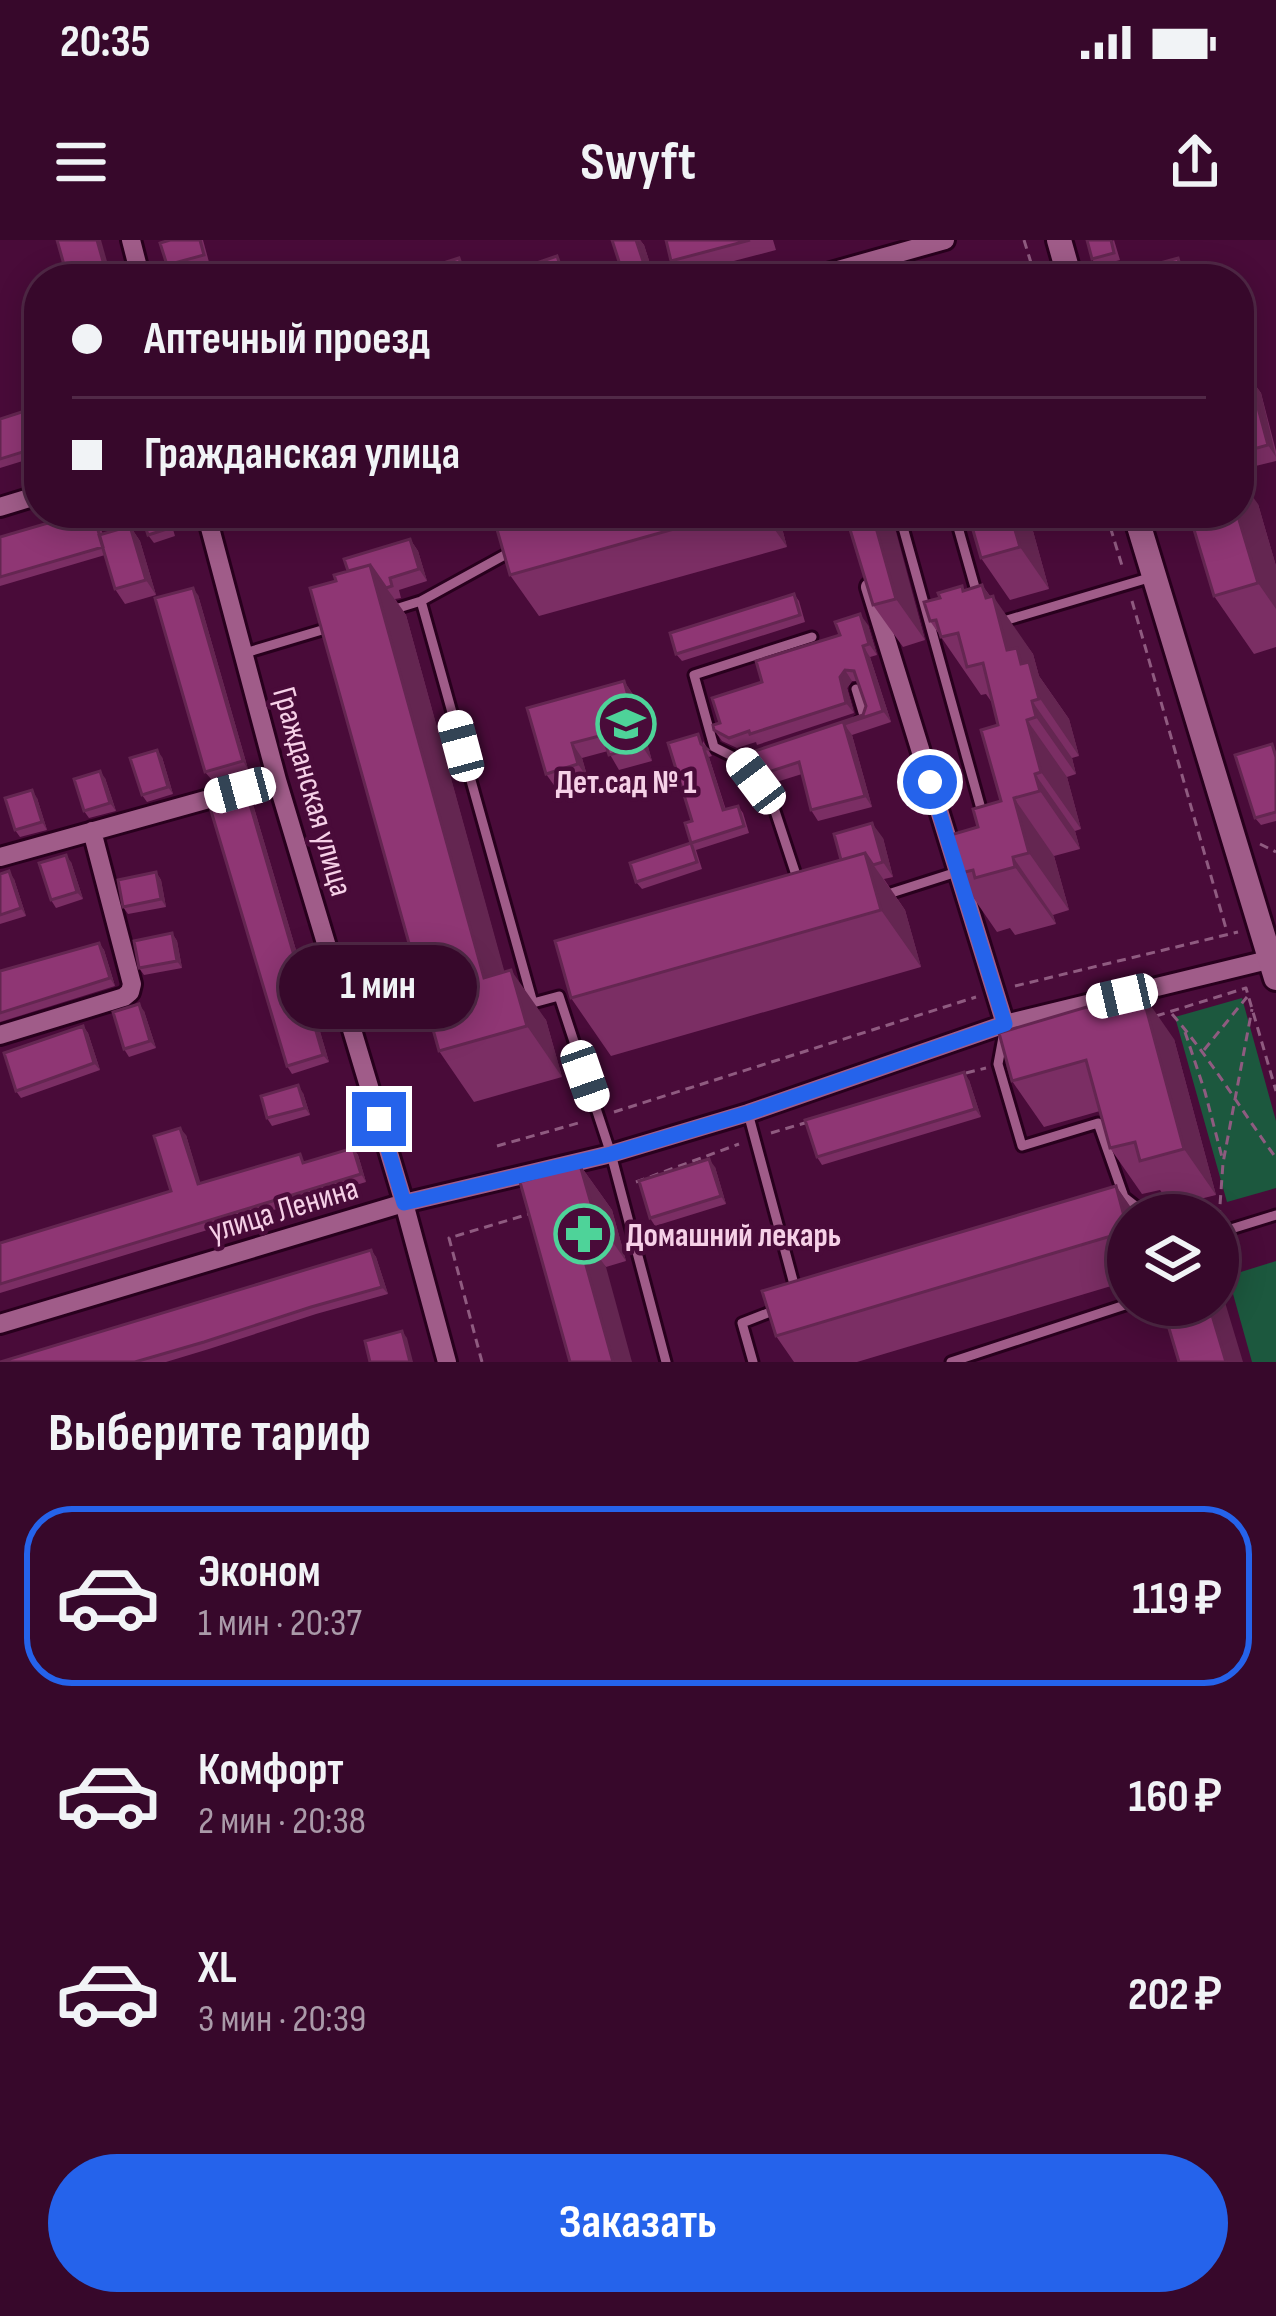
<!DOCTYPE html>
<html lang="ru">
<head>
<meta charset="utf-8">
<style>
  body { margin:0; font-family:"Sofia Sans Condensed",sans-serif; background:#3e1133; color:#f1f3f6; height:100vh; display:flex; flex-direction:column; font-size:45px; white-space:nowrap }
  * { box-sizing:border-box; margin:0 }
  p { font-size:39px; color:#aa9aa9 }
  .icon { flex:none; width:66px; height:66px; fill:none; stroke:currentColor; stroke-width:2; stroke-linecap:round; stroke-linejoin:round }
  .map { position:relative; height:1122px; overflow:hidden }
  .panel { display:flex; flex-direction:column; background:#37082b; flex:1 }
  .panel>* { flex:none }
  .banner { position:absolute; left:24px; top:24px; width:1230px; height:264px; border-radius:48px; box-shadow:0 6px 30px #0003,0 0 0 3px #512947; display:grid; align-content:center; height:264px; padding:0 48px; background:#37082b }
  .fabs { position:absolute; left:1107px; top:954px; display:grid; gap:24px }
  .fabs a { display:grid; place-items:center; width:132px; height:132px; border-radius:50%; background:#37082b; box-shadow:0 6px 30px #0003,0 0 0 3px #512947; font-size:60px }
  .end { position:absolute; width:54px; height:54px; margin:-27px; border:15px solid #2563eb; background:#fff; box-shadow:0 0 0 6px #fff }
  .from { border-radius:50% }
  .bubble { position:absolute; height:84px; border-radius:42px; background:#37082b; box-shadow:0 6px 30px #0003,0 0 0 3px #512947; font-size:39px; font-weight:700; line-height:84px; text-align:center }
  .car { position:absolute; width:36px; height:72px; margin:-36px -18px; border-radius:15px; box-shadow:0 0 9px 3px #0007; background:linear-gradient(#fff 24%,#345 0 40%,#fff 0 76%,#345 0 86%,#fff 0) }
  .banner b { display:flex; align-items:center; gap:42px; height:114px; font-size:45px }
  .banner b+b { border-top:3px solid #512947 }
  .banner i { width:30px; height:30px; background:#f1f3f6 }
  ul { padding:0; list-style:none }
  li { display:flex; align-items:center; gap:36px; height:180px; margin:0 24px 18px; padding:0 24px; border:6px solid transparent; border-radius:48px }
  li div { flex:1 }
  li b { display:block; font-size:45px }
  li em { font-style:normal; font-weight:700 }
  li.active { border-color:#2563eb }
  li>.icon { width:108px; height:108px; stroke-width:1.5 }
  h2 { padding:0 48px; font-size:54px; line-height:144px }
  .cta { display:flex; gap:24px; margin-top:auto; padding:24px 48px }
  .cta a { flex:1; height:138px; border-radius:72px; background:#2563eb; color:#fff; font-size:48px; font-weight:700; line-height:138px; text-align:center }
  .status { display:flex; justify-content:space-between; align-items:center; height:84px; padding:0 60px; background:#37082b; direction:ltr }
  .status svg { height:33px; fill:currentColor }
  header { display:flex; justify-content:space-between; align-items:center; height:156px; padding:0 48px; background:#37082b; font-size:54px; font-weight:700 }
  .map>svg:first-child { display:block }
  .green { fill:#1c583e }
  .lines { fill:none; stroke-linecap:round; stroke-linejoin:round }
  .service-casing { stroke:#28001d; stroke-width:15 }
  .minor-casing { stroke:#28001d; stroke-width:24 }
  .tertiary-casing { stroke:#28001d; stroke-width:30 }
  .path { stroke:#8f5b80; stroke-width:3; stroke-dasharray:9 6; stroke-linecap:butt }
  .service { stroke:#a05c89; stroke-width:9 }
  .minor { stroke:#a05c89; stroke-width:18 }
  .tertiary { stroke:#a05c89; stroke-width:24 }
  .wall { fill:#7b2e64 }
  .shaded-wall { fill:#642651 }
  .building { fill:#8f3674; stroke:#642651; stroke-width:3 }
  .route { stroke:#2563eb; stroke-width:15 }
  .labels { text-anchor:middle; stroke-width:9; stroke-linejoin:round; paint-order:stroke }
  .poi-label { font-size:33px; font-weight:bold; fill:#f6d0e7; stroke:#490b39 }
  .street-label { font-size:33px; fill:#f6d0e7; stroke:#490b39 }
</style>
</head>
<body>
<div class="status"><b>20:35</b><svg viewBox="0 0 49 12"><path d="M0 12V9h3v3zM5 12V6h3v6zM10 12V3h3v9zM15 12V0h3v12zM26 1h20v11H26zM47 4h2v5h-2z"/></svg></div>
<header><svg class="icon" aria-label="menu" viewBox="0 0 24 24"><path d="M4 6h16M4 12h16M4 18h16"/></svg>Swyft<svg class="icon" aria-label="share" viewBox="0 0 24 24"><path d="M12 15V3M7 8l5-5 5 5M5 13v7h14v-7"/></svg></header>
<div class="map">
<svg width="1276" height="1122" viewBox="0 0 1276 1122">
  <rect width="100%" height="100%" fill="#490b39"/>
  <path class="green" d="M1242 758 1276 881V948L1227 962 1175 777Z
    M1276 1021V1122H1252L1228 1036Z"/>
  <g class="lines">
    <defs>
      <path id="service" d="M881 18 887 39
        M899 273 983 576
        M954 273 978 358
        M421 361 512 311
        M389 371 421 361 533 763 559 756 611 914 666 1122
        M997 383 1152 337
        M245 413 332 387
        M856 449 865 479 859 481
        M799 644 772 562 740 520 714 507 694 435 812 397
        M885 655 960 631
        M1003 797 998 824 1022 906 1098 883 1124 957 1147 975
        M748 873 795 1048
        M1218 993 1276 975
        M753 1122 742 1083 778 1069
        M951 1122 1128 1064"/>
      <path id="minor" d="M131 0 141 39
        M806 39 945 0
        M0 267 39 255
        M206 273 277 540 404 963 447 1122
        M870 347 1005 784
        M0 617 277 540
        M0 795 124 757 130 752 132 744 92 591
        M0 1084 404 963 611 914 748 873 1005 784 1276 718"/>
      <path id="tertiary" d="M1059 0 1070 39
        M1135 273 1276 738"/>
    </defs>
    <use href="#service" class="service-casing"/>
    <use href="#minor" class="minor-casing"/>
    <use href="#tertiary" class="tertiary-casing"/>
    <path class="path" d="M1024 0 1036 39
      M1106 273 1123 329
      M1132 361 1227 692
      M1260 604 1276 612
      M1015 746 1238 692
      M1172 774C1211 819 1241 870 1276 918
      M1156 776 1246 748 1276 851
      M1185 792 1205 852 1223 921
      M1204 810 1247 757
      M966 833 986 828
      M614 872 976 757
      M771 893 808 882
      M497 906 582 882
      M636 942 739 904
      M1219 979 1223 923 1252 769
      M482 1122 449 998 529 974"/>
    <use href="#service" class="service"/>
    <use href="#minor" class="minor"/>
    <use href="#tertiary" class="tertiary"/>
  </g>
  <path class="wall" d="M170 0H203L209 22 172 33 167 25Z
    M612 0H640L644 5 655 39H626Z
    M666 0H773L776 10 680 35 671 21Z
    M1114 0 1120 20 1097 26 1092 19Z
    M1250 138 1261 153 1276 211V221L1239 230V141Z
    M36 177 39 186V216L0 228V179Z
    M1258 264 1276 326V407L1254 414 1214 356Z
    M94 273 103 294 130 286 140 301 156 355 125 364 115 349 105 315 0 346V297Z
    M168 273 175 296 154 303 148 295Z
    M543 273H778L787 307 539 376 510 335Z
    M968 273H1028L1049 349 1010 360 981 318Z
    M890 275 925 400 903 407 873 365Z
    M410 299 418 311 427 341 399 350 401 358 395 359 406 375 504 732 546 780 562 837 474 862 439 811 336 341 348 331Z
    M982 345 1033 414 1039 436 1069 479 1079 516 1072 518 1076 534 1067 537 1081 589 1075 591 1080 609 1054 616 1069 670 1053 675 1056 684 1015 695 1010 688 997 692 957 634 978 587 1001 561 998 485 993 464 986 454 981 455 930 381 940 358 962 346 964 350Z
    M794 354 799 361 805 382 682 421 676 414Z
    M198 355 248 529 211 539 205 532Z
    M868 385 877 415 870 417 891 482 852 495 872 567 818 581 811 570 802 534 770 544 762 534 755 511 863 475 866 466 857 441H852L847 448 854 473 757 505 756 502 737 508 722 501 714 490 762 442Z
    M624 441 634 456 652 521 619 530 608 511 582 518 588 539 556 548 546 534Z
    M703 501 712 516 709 517 726 570 738 566 743 573 749 593 696 610 702 629 642 649 636 642 691 603 692 581Z
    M1276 510V581L1261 585 1255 578Z
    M162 517 173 554 147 562 142 555Z
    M105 538 116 571 89 578 84 571Z
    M37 558 47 590 20 597 15 590Z
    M252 561 329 822 292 834 287 826Z
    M883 598 893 637 884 639 905 670 921 727 611 816 571 758Z
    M71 622 83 659 56 668 51 660Z
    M156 632 161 640 166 667 128 674 123 667Z
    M0 634 14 639 26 676 0 684Z
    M172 693 177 701 182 728 144 735 139 728Z
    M99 703 104 710 115 746 0 782V731Z
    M144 771 156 808 129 817 124 809Z
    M83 786 88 793 100 830 21 858 16 851Z
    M999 793 1174 799 1216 955 1172 966 1160 950 1142 954 1110 908 1100 871 1044 887 1012 841Z
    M969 840 981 877 822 925 817 917Z
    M303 853 310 875 272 886 267 878Z
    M186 895 200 943 306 923 353 908 358 915 366 942 0 1053V1003L171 951Z
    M580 925 612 970 626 1021 606 1027 520 942Z
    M715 927 726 964 655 986 650 978Z
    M1116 946 1136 975H1128V1041L857 1122H794L776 1096Z
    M371 1010 376 1017 388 1054 316 1074 209 1109 166 1122H0Z"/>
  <path class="shaded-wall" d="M97 0H101L112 39H108Z
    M636 0H640L644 5 655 39 645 27Z
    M1250 138 1261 153 1276 217 1268 205Z
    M1239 238 1258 264 1276 326V369L1258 343 1237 273H1239Z
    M763 273H778L787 307Z
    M872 273H891L925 400 896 359Z
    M1010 273H1028L1049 349 1020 307Z
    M130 286 140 301 156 355 146 340Z
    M410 299 418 311 427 341 419 329Z
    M370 325 406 375 520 788 484 738Z
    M982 345 994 362 993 356 1033 414 1039 436 1069 479 1079 516 1007 410Z
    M193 348 198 355 248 529 243 521Z
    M860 374 868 385 877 415 869 404Z
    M863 406 870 417 891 482 883 471Z
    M845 430 852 441 847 448 854 473 846 463 840 437Z
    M624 441 634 456 652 521 642 506Z
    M1032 461 1072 518 1076 534 1036 477Z
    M1027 480 1067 537 1081 589 1041 532Z
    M844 484 852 495 872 567 865 556Z
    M572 503 582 518 588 539 578 524Z
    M704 509 709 517 728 578 723 570Z
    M157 510 162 517 173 554 168 547Z
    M100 531 105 538 116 571 110 563Z
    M1035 534 1075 591 1080 609 1040 551Z
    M32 550 37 558 47 590 42 582Z
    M247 554 252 561 329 822 323 815Z
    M1014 558 1054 616 1069 670 1029 613Z
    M872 583 883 598 893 637 883 622Z
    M865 613 905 670 921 727 881 670Z
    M66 615 71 622 83 659 77 652Z
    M1013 617 1053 675 1056 684 1015 627Z
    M9 631 14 639 26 676 21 668Z
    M156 632 161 640 166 667 161 659Z
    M172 693 177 701 182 728 177 721Z
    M99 703 104 710 115 746 110 738Z
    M511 730 546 780 562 837 527 786Z
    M1142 753 1174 799 1216 955 1184 909Z
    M139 764 144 771 156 808 150 801Z
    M83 786 88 793 100 830 94 823Z
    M964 832 969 840 981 877 975 869Z
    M298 845 303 853 310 875 305 868Z
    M180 888 186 895 203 951 198 944Z
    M353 908 358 915 366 942 361 934Z
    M709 919 715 927 726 964 721 956Z
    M580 925 612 970 626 1021 595 977Z
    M1116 946 1136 975H1128V987Z
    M574 982 606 1027 632 1122H613Z
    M371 1010 376 1017 388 1054 382 1047Z
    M1218 1044 1221 1049 1243 1122H1226L1209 1065H1218Z
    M402 1091 407 1098 413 1122H410Z"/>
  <path class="building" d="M57 0H97L108 39H68Z
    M170 0H200L204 15 167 25 160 3Z
    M612 0H636L645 27 623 34Z
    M666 0H750L671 21Z
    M1087 0H1111L1114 13 1092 19Z
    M557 16 565 39H490Z
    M459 18 466 39H441L437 25Z
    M1178 18 1184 39H1160L1156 24Z
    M1250 138 1268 205 1239 213V141Z
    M31 169 39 194V207L0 219V179Z
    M82 273H93L103 307 0 337V297Z
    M141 273H165L170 288 148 295Z
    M543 273H731L510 335 496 286Z
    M845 273H872L896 359 873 365Z
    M968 273H1010L1020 307 981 318Z
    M1189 273H1237L1258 343 1214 356Z
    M130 286 146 340 115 349 99 295Z
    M410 299 419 329 390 338 392 346 386 348 370 325 348 331 344 319Z
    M370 325 484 738 511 730 527 786 439 811 310 348 336 341 334 335Z
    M982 345 986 358 993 356 1007 410 1017 408 1021 424 1029 422 1039 459 1032 461 1036 477 1027 480 1041 532 1035 534 1040 551 1014 558 1029 613 1013 617 1015 627 975 638 973 630 957 634 947 596 978 587 973 569 1001 561 981 490 998 485 983 423 967 427 958 393 941 397 936 380 930 381 924 362 940 358 938 353 962 346 963 351Z
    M193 348 243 521 205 532 155 358Z
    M794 354 800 375 676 414 670 393Z
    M860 374 869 404 863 406 883 471 844 484 865 556 811 570 799 522 762 534 755 511 863 475 866 466 854 431 845 430 840 437 846 463 750 494 749 491 729 498 714 490 713 485 720 483 712 458 762 442 756 421 840 395 835 382Z
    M624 441 642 506 609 515 603 495 572 503 578 524 546 534 527 468Z
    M698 494 701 504 707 509H704L723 570 738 566 744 586 691 603 685 583 692 581 668 503Z
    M1272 504 1276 517V572L1255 578 1235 515Z
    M157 510 168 547 142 555 130 518Z
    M100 531 110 563 84 571 74 539Z
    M32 550 42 582 15 590 5 558Z
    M247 554 323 815 287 826 209 564Z
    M872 583 883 622 873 625 865 613 841 620 834 594Z
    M691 603 697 622 636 642 630 623Z
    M865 613 881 670 571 758 555 701Z
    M66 615 77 652 51 660 39 623Z
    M9 631 21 668 0 675V634Z
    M156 632 161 659 123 667 118 640Z
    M172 693 177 721 139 728 134 701Z
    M99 703 110 738 0 773V731Z
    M1142 753 1184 909 1140 921 1135 902 1110 908 1086 820 1012 841 999 793 1124 756Z
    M139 764 150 801 124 809 113 772Z
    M83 786 94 823 16 851 4 813Z
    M964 832 975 869 817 917 805 880Z
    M298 845 305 868 267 878 261 856Z
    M180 888 198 944 300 914 303 923 353 908 361 934 0 1044V1003L171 951 154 896Z
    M709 919 721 956 650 978 639 941Z
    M580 925 595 977 574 982 613 1122H570L520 942Z
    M1116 946 1128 991 776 1096 762 1051Z
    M371 1010 382 1047 311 1067 204 1102 135 1122H0Z
    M1162 1065H1209L1226 1122H1179Z
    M402 1091 410 1122H370L365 1101Z"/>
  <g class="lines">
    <path class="route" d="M379 879 404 963 611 914 748 873 1005 784 930 542"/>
  </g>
  <defs>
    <symbol id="school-ring" viewBox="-11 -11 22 22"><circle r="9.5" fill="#490b39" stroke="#4ed399" stroke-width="1.5"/><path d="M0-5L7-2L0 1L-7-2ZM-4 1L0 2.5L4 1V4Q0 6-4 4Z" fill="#4ed399"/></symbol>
    <symbol id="pharmacy-ring" viewBox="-11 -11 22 22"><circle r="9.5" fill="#490b39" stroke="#4ed399" stroke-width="1.5"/><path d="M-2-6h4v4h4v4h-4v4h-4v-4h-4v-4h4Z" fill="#4ed399"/></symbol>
  </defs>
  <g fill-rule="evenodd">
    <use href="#school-ring" x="593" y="451" width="66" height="66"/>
    <use href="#pharmacy-ring" x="551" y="961" width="66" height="66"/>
  </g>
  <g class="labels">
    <g class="poi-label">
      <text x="626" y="553">Дет.сад № 1</text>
      <text x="626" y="1006" text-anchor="start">Домашний лекарь</text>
    </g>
    <g class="street-label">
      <text transform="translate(314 551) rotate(74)" y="12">Гражданская улица</text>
      <text transform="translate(283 968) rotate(-17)" y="12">улица Ленина</text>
    </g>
  </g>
</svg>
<div class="fabs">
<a><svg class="icon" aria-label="layers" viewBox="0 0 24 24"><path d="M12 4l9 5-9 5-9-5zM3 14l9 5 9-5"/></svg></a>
</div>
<i class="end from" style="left:930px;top:542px"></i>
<i class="end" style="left:379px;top:879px"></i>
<div class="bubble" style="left:279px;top:705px;width:198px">1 мин</div>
<i class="car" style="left:461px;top:506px;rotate:345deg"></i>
<i class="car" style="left:756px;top:541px;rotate:323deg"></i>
<i class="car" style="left:240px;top:550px;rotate:255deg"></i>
<i class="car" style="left:1122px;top:756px;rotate:257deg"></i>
<i class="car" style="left:585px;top:836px;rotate:161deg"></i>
<div class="banner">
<b><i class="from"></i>Аптечный проезд</b>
<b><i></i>Гражданская улица</b>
</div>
</div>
<section class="panel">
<h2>Выберите тариф</h2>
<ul>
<li class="active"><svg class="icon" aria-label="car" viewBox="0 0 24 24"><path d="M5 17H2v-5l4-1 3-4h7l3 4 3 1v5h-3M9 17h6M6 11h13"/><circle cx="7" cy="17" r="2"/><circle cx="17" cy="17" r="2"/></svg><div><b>Эконом</b><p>1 мин · 20:37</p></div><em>119 ₽</em></li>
<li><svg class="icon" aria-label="car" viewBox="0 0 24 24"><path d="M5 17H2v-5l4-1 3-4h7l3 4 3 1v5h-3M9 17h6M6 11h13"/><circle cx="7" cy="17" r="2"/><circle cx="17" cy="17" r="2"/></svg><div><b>Комфорт</b><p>2 мин · 20:38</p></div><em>160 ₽</em></li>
<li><svg class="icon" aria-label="car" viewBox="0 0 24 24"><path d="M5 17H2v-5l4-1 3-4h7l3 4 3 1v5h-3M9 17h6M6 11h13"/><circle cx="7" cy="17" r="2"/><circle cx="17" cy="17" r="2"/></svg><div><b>XL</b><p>3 мин · 20:39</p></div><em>202 ₽</em></li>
</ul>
<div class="cta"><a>Заказать</a></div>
</section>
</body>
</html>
